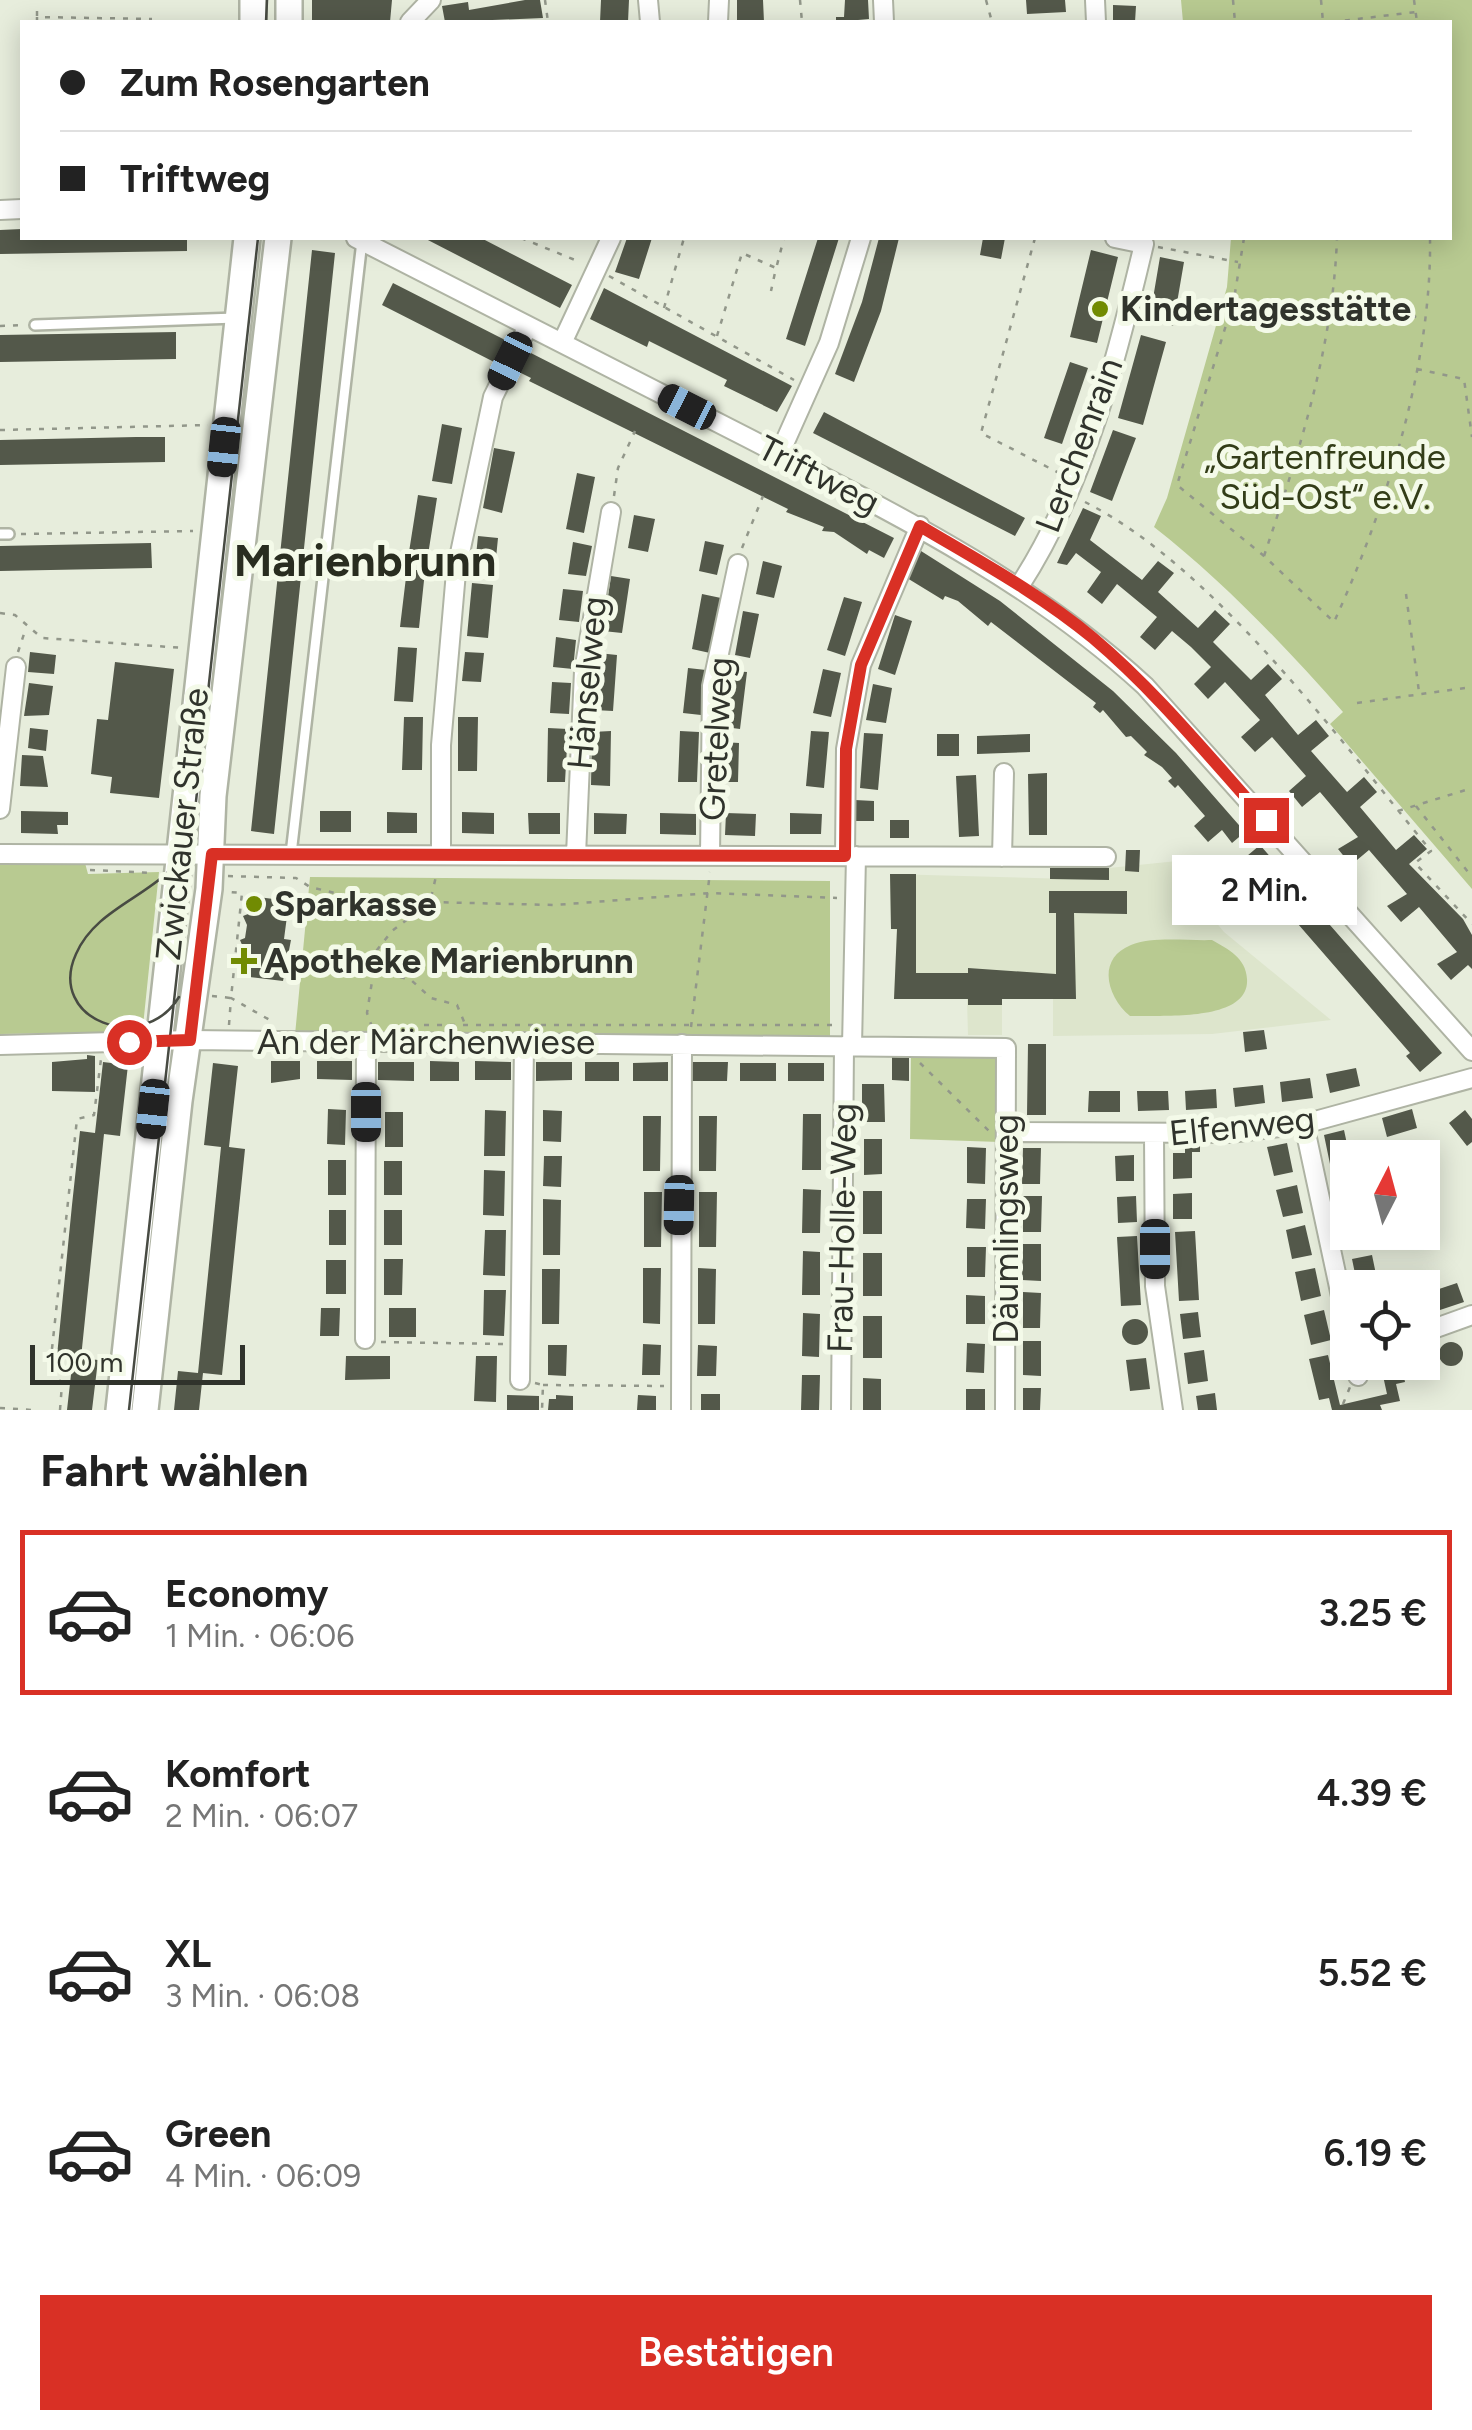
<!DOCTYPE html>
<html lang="de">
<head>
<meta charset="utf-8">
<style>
  body { margin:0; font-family:Figtree,sans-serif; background:#f2f2f2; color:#222; height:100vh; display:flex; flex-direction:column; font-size:38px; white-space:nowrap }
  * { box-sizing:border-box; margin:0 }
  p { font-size:32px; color:#767676 }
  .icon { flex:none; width:55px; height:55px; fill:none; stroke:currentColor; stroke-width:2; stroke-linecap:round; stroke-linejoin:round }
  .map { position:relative; height:1410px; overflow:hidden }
  .side { display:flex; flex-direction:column; background:#fff; flex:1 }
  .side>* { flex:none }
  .guide { position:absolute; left:20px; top:20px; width:1432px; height:220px; border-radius:0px; box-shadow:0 5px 25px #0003; display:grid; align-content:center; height:220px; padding:0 40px; background:#fff }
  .needle { width:65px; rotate:6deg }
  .controls { position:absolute; left:1330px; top:1140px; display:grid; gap:20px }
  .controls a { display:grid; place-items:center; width:110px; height:110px; border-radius:0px; background:#fff; box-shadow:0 5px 25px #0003; font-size:50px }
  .scale { position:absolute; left:30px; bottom:25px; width:215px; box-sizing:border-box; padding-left:10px; border:5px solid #30332c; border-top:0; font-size:28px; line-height:35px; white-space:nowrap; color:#30332c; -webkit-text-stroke:8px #f4fae9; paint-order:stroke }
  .end { position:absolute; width:45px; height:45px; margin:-22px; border:12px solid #d93025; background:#fff; box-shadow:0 0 0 5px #fff }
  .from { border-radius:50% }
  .bubble { position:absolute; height:70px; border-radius:0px; background:#fff; box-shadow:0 5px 25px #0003; font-size:32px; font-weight:600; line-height:70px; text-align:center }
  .car { position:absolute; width:30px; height:60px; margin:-30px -15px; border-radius:12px; box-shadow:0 0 8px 2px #0007; background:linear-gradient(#222 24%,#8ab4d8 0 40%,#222 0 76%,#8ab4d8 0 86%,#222 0) }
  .guide b { display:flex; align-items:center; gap:35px; height:95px; font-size:38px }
  .guide b+b { border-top:2px solid #e0e0e0 }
  .guide i { width:25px; height:25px; background:#222 }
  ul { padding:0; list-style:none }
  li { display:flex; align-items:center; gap:30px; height:165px; margin:0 20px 15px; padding:0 20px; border:5px solid transparent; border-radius:0px }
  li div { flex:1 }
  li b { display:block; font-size:38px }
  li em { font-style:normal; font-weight:600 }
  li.active { border-color:#d93025 }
  li>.icon { width:90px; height:90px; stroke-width:1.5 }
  h2 { padding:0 40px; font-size:45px; line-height:120px }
  .primary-button { display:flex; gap:20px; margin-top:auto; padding:20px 40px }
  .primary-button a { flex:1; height:115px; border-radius:0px; background:#d93025; color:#fff; font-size:40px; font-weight:600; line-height:115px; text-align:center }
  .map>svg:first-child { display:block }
  .built { fill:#dde5cc }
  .green { fill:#b8ca91 }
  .building { fill:#53584a }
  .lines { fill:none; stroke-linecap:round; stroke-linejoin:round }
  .service-casing { stroke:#afb4a4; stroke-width:14 }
  .minor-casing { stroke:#afb4a4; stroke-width:22 }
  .secondary-casing { stroke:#afb4a4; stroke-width:30 }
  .path { stroke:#92978a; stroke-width:2.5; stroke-dasharray:5 8; stroke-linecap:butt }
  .service { stroke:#fff; stroke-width:9 }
  .minor { stroke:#fff; stroke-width:18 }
  .secondary { stroke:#fff; stroke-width:25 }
  .tram { stroke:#484b43; stroke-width:2.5 }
  .route { stroke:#d93025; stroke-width:12 }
  .poi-dot { fill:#718b02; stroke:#f4fae9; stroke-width:4 }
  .labels { text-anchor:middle; stroke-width:10; stroke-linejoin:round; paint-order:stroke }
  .poi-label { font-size:35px; font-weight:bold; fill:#30332c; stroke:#f4fae9; text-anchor:start }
  .street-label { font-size:35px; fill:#30332c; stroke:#f4fae9 }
  .park-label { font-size:35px; fill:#333d18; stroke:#f4fae9 }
  .district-label { font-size:45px; font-weight:bold; fill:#292d20; stroke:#f4fae9 }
</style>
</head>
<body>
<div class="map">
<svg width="1472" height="1410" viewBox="0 0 1472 1410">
  <rect width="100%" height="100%" fill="#e7eddc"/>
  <path class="built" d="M1177 861 1195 885 1190 891 1224 932 1331 1020 1212 1034 1053 1036V999H1002V1035H968L967 999H894L897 930 891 929 890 874 1109 880V868Z"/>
  <path class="green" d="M1181 0H1472V889L1330 724 1343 712C1284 645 1224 582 1154 527L1167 498 1227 287 1231 238H1450V22H1183Z
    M0 863H85L88 874 159 872 143 1026 135 1032 0 1034Z
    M310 877 830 881V1039L295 1035Z
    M1212 940C1228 949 1246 958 1247 979 1250 1023 1159 1015 1130 1016 1107 997 1096 959 1131 945 1152 936 1188 941 1212 940Z
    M911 1051 995 1053 999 1058 1000 1142 910 1139Z"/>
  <path class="building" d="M312 0H392L390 22H312Z
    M525 0H540L543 18 445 22 442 6 468 2 469 10Z
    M601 0H629L628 22H600Z
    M737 0H763L764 22H737Z
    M845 0H868L869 19 836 22V17H844Z
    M1026 0H1065L1066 12 1027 14Z
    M1113 5 1136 6 1135 22H1113Z
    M22 229V238H187V251L0 254V230Z
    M424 238H481L572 285 560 308Z
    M627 238H652L639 279 615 272Z
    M818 238H839L805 346 786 339Z
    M879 238H899L881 311 854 382 835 374 862 302Z
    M983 238H1005L1001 259 980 255Z
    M312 250 335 253 274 834 251 831Z
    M1091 250 1118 257 1097 343 1070 337Z
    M1160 257 1184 262 1173 326 1149 322Z
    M393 283 509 342 498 364 382 305Z
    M604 288 792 386 777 412 724 386 727 380 649 341 647 347 590 319Z
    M176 332V359L0 362V335Z
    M1141 335 1166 342 1143 425 1118 418Z
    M525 350 894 538 884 558 869 550 867 554 834 532 822 531 824 527 786 512 788 509 529 381 531 378 515 370Z
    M1070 362 1088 368 1062 444 1044 438Z
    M824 412 1025 518 1015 536 813 433Z
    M442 424 462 428 452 484 432 481Z
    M1113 430 1136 438 1112 501 1090 492Z
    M136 437H165V462L0 465V440Z
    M494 448 515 452 502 513 483 508Z
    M577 473 595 477 584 533 566 529Z
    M418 495 437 498 428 555 409 552Z
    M1083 508 1101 516 1090 540 1142 580 1158 561 1174 573 1158 592 1198 628 1215 610 1230 624 1213 642 1251 680 1268 664 1282 679 1265 695 1298 735 1316 720 1329 736 1311 751 1347 792 1364 777 1377 792 1360 807 1396 850 1414 835 1427 849 1409 864 1463 919 1472 935V969L1468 965 1451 980 1437 964 1457 952 1419 907 1401 922 1387 906 1407 894 1369 850 1351 865 1338 849 1358 837 1320 792 1302 807 1289 791 1306 776 1272 737 1255 752 1241 737 1260 720 1225 682 1208 699 1194 684 1211 667 1191 647 1172 631 1155 650 1140 637 1157 617 1117 584 1102 604 1087 592 1101 572 1076 553 1067 565 1057 563Z
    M634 515 655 519 648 552 628 548Z
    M478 536 498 538 495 568 475 566Z
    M705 541 724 545 717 575 699 571Z
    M573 542 592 546 586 576 568 574Z
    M151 543 152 568 0 571V546Z
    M921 551 1000 601 1113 691 1176 753 1245 832 1232 843 1222 830 1208 842 1194 826 1205 816 1178 785 1175 788 1168 781 1172 778 1162 767 1144 755 1147 752 1131 736 1126 737 1103 710 1100 713 1093 707 1096 703 991 622 988 626 958 601 945 596 943 600 907 578Z
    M763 561 782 566 774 598 756 594Z
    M407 569 425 571 419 628 400 627Z
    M611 576 630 579 622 633 603 631Z
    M472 583 493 585 488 638 467 636Z
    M563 589 583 591 579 622 559 620Z
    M702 594 721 598 710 653 692 649Z
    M844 597 862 602 845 656 827 650Z
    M743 611 759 614 750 658 735 655Z
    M895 615 912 621 895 675 878 669Z
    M556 637 576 640 573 669 553 667Z
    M398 647 417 648 413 702 394 701Z
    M30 652 56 655 54 674 28 672Z
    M465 652 484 653 481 682 462 681Z
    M598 653 617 655 613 711 594 710Z
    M115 662 174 669 159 798 110 793 112 777 91 774 97 719 108 720Z
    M688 668 706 670 701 715 683 713Z
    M823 669 841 673 831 717 813 713Z
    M732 671 747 672 740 729 725 727Z
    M552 682 571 683 569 714 550 713Z
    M29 683 53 686 49 715 24 716Z
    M873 684 892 688 886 723 866 720Z
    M404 717H423L422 770H402Z
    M458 717H478L477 771H458Z
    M30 728 48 730 46 751 28 748Z
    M548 728 568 729 565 782H547Z
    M611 731 610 786 591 785 592 732Z
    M680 731 699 732 697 782H678Z
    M811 731 829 732 824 788 806 786Z
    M864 733 883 734 878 790 860 788Z
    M937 734H959V756H937Z
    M1030 734V752L977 754V736Z
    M723 742 739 743 738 782H722Z
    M22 755 43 756 48 787 20 786Z
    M1047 773V835H1029L1028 774Z
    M976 775 979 836 959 837 956 776Z
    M855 800 874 801V821H854Z
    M21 811 68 812V825H57L58 834 21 833Z
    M320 811H351V832H320Z
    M387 812 417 813V833H387Z
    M462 812 494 813V834L462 833Z
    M528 813H560V834H529Z
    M594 813 627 814 626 834H594Z
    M660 813 696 814V835L660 834Z
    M726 813 756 814 755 836 725 835Z
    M790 813 822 814 821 834H790Z
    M890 820H909V838H890Z
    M1260 845 1442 1053 1420 1072 1406 1056 1410 1053 1258 878 1249 885 1234 867Z
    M1126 850H1140L1139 872 1125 871Z
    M1050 868H1109V880L1050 879Z
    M890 874H916V973H968V968L1056 974V913H1049V891H1127V914L1074 913 1076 999H1002V1005H968V999H894L897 929H891Z
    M250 896 289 901 284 939 291 940 283 981 241 976 245 952 240 940 245 938 247 925 243 916 248 914Z
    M1264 1030 1267 1049 1245 1052 1243 1032Z
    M1028 1044H1046V1115H1027Z
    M87 1055 95 1056V1092L52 1091V1062L87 1059Z
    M892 1057 909 1058V1081L892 1080Z
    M271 1061H300V1079L271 1083Z
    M317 1061H352V1080L317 1079Z
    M430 1061 459 1062V1081H430Z
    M475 1061 511 1062V1080H475Z
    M103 1062 128 1065 120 1136 104 1134 81 1358 98 1360 92 1410H67L73 1357 57 1356 72 1205 80 1131 95 1133Z
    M378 1062H414V1081L378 1080Z
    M536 1062H572V1080L536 1081Z
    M585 1062H619V1081H585Z
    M668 1062V1081H633V1063Z
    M692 1062H728L727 1081H692Z
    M213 1063 238 1066 229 1147 245 1149 222 1375 203 1373 199 1410H174L178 1371 198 1373 221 1147 204 1145Z
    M740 1063H776V1081H740Z
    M788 1063H824V1081H788Z
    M1356 1068 1360 1086 1330 1093 1326 1074Z
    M1310 1078 1313 1098 1282 1102 1280 1082Z
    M862 1084H884L885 1122H862Z
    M1263 1085 1265 1103 1235 1107 1233 1088Z
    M1216 1089 1217 1108 1186 1110 1185 1091Z
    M1089 1091H1120V1112H1088Z
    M1137 1091H1168L1169 1110 1138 1111Z
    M328 1109 346 1110 345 1145 327 1144Z
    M1412 1109 1417 1128 1387 1137 1382 1118Z
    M485 1110 506 1111 505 1156H484Z
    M543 1110 562 1111 561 1142 543 1141Z
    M1465 1110 1472 1119V1142L1467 1146 1449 1123Z
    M385 1112H403V1147H385Z
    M803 1114H821V1170H802Z
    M643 1116H661L660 1171H643Z
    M699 1116H717L716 1171H699Z
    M1344 1130 1350 1158 1330 1164 1324 1135Z
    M864 1139H882V1174L864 1175Z
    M1185 1142H1200V1152H1192V1178L1173 1179V1153H1185Z
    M1287 1143 1293 1172 1274 1176 1267 1147Z
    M967 1147 986 1148 985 1184 967 1183Z
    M1023 1148H1041L1040 1184H1022Z
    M1134 1155V1181H1116L1115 1156Z
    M544 1156H562L561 1187 543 1186Z
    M328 1160H346V1195H328Z
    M384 1161H402V1195H384Z
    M484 1170 505 1171 504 1216 483 1215Z
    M1348 1174V1203L1340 1205 1333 1177Z
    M1297 1185 1303 1213 1283 1217 1276 1190Z
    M803 1189 821 1190 820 1233H802Z
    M863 1191H882V1234H863Z
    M644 1192H662L661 1247H644Z
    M699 1192H717L716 1247H699Z
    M1192 1193V1219H1173V1194Z
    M1023 1196H1042L1041 1232H1023Z
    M1136 1196 1137 1222 1118 1223 1117 1197Z
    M543 1199 561 1200 560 1255H543Z
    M967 1199H986L985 1229 966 1228Z
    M329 1210H346V1245H329Z
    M384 1210H402V1245H384Z
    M1348 1217V1232H1367L1369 1242 1349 1246 1343 1218Z
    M1305 1225 1312 1255 1292 1259 1286 1230Z
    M485 1230H506L505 1276 483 1275Z
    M1195 1231 1199 1300 1179 1301 1175 1232Z
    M1137 1236 1141 1305 1121 1306 1117 1237Z
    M1023 1244H1041V1281L1022 1280Z
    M967 1247H986L985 1277H967Z
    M803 1251 820 1252V1295H802Z
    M863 1253H882V1296H863Z
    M1372 1255 1378 1284 1358 1288 1352 1259Z
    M384 1259H403L402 1295H384Z
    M326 1260H346V1294H326Z
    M643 1268H661L660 1324 643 1323Z
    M698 1268 716 1269 715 1324H698Z
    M1315 1268 1321 1296 1301 1301 1295 1272Z
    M542 1269H560L559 1324H542Z
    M1457 1283 1464 1302 1437 1311 1430 1292Z
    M484 1290H506L504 1336 483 1335Z
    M1023 1292 1041 1293 1040 1328H1023Z
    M966 1295 985 1296V1324H966Z
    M321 1308H340L339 1336H320Z
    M389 1308H416V1337H389Z
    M1324 1310 1331 1340 1311 1345 1304 1315Z
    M1198 1312 1201 1337 1183 1339 1180 1314Z
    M803 1313 820 1314 819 1357 802 1356Z
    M863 1316H882V1358H863Z
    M1122 1332a13 13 0 1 1 26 0a13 13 0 1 1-26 0Z
    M1023 1341H1041V1376L1023 1375Z
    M1439 1354a12 12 0 1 1 24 0a12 12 0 1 1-24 0Z
    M967 1343 985 1344 984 1373 966 1372Z
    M643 1344 661 1345 660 1375H642Z
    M548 1345H567L566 1376 548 1375Z
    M698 1345 717 1346 716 1376H697Z
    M1204 1350 1208 1381 1188 1384 1184 1353Z
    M1328 1355 1340 1405 1387 1394 1380 1362H1401L1405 1382 1396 1384 1400 1401 1380 1405 1382 1410H1332L1329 1398 1319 1400 1309 1359Z
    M346 1356H390V1379L345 1380Z
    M476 1356H497L496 1402 474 1401Z
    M1146 1358 1150 1389 1130 1391 1126 1360Z
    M802 1375H820L819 1410H801Z
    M863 1378 881 1379V1410H863Z
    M1023 1388H1041L1040 1410H1023Z
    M966 1389H985V1410H966Z
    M1215 1393 1217 1410H1198L1196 1396Z
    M701 1394H720V1410H701Z
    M507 1395 539 1396V1410H507Z
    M556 1395 573 1396V1410H548L549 1399H556Z
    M638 1395 656 1396V1410H637Z"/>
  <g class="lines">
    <defs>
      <path id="service" d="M35 325 236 318
        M0 534H9
        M291 854 362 241"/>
      <path id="minor" d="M648 0 650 22
        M883 0 884 22
        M1095 0 1096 22
        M410 22 431 0
        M718 22 719 0
        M0 210 22 209
        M356 238C486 304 617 371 748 438 889 511 1028 578 1145 686L1472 1051
        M562 343 611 238
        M779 455 829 343 861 238
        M1020 585C1085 485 1117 358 1144 244L1115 238
        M0 809 16 667
        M0 854 1106 857
        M441 855V745L456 572 493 397 528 326
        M576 855 584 671 611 512
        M710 856 712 686 738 564
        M845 856 846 749 861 665 920 526
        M1002 857 1004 773
        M0 1045 190 1040 1006 1048 1005 1410
        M852 1046 856 856
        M1304 1124 1348 1329
        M1006 1132 1230 1133 1304 1124 1472 1078
        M1154 1136 1155 1286 1173 1410
        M1422 1333 1472 1315
        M365 1339 366 1042
        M1355 1362 1358 1376
        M520 1380 524 1042
        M681 1410 682 1044
        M841 1410 844 1046"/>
      <path id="secondary" d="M289 0V22
        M253 22V0
        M119 1410 247 238
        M145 1410 179 1101 209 889 213 796 278 238"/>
    </defs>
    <use href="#service" class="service-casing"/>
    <use href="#minor" class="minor-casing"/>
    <use href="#secondary" class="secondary-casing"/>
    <path class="path" d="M545 0 548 22
      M800 0 802 22
      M986 0 992 22
      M1233 0 1235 22
      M1321 0 1323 22
      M1414 0 1417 22
      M37 16V4
      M37 22V17L152 19
      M1332 22 1416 12
      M521 238 580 262
      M1035 238 981 433 1061 474
      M1244 238 1234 299 1177 485 1264 556 1334 622C1386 508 1432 364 1430 238
      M1158 247 1238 262
      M777 265 784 238
      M609 276 794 380
      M1335 300 1421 318
      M664 308 684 238
      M0 326 23 325
      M717 336 742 253 776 268 771 291
      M1417 369 1464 379 1472 437
      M0 430 208 425
      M614 496 618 468 635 431
      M1085 502C1214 567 1339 739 1431 851L1415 863 1472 924
      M21 534 193 531
      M742 548 763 496
      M1264 556C1299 452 1333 348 1337 238
      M1406 594 1419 692
      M0 613 15 615 42 638 184 648
      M18 652 26 628
      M1357 703 1472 687
      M1416 806 1472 877
      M1398 811 1472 788
      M90 870 153 873
      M228 876 296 878 310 887 364 900 398 895 430 902 555 905 710 893 837 898
      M375 970 411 980 431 998 457 1005 465 1024
      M212 996 231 998 242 893 230 892
      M229 1025 231 998 275 1023
      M424 1025H836
      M372 1027 367 1013 377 950 392 931 430 902 437 872
      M691 1027 710 872
      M920 1063 989 1131
      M381 1342 503 1344
      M535 1383 543 1385 542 1410
      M543 1385 664 1386
      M1343 1404 1350 1387
      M0 1408 33 1410
      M60 1410 62 1384 50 1367 77 1119 94 1115 101 1059"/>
    <use href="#service" class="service"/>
    <use href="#minor" class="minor"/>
    <use href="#secondary" class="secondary"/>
    <path class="tram" d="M266 22 267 0
      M179 997C143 1056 46 1020 76 954 99 901 169 894 190 841
      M129 1410 258 238"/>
  </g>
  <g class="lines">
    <path class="route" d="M129 1042 190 1040 212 854 845 856 846 749 861 665 920 526C979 561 1040 594 1093 638 1157 692 1210 758 1266 820"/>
  </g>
  <g class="poi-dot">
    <circle cx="1100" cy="309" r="10"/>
    <circle cx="254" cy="904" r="10"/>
    <path d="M239 946h10v10h10v10h-10v10h-10v-10h-10v-10h10z"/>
  </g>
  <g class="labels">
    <g class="poi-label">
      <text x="1120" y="321">Kindertagesstätte</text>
      <text x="274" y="916">Sparkasse</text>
      <text x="264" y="973">Apotheke Marienbrunn</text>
    </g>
    <g class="street-label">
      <text transform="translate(1079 445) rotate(-69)" y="12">Lerchenrain</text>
      <text transform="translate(819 475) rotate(27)" y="12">Triftweg</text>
      <text transform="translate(587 683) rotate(-85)" y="12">Hänselweg</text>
      <text transform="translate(716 739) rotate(-87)" y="12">Gretelweg</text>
      <text transform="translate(182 824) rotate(-84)" y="12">Zwickauer Straße</text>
      <text x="426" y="1054">An der Märchenwiese</text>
      <text transform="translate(1242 1126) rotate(-6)" y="12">Elfenweg</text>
      <text transform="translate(842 1228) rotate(-89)" y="12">Frau-Holle-Weg</text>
      <text transform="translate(1006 1229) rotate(-90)" y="12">Däumlingsweg</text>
    </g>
    <g class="park-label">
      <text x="1325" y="469">„Gartenfreunde<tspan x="1325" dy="40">Süd-Ost“ e.V.</tspan></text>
    </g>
    <g class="district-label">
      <text x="365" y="576">Marienbrunn</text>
    </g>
  </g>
</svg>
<div class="controls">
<a><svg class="needle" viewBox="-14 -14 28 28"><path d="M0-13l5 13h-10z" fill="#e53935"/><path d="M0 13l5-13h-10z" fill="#767676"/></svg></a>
<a><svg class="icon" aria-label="locate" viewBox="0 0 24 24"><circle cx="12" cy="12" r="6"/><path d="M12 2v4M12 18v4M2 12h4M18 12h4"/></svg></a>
</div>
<div class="scale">100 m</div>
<i class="end from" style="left:129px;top:1042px"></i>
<i class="end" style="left:1266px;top:820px"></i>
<div class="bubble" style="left:1172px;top:855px;width:185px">2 Min.</div>
<i class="car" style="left:510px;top:361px;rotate:206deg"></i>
<i class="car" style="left:687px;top:407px;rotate:297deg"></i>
<i class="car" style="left:224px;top:447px;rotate:186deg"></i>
<i class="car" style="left:153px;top:1109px;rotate:186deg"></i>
<i class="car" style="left:366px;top:1112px;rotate:180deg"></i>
<i class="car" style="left:679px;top:1205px;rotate:181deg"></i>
<i class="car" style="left:1155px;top:1249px;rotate:180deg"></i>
<div class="guide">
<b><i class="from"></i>Zum Rosengarten</b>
<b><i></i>Triftweg</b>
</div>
</div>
<section class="side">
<h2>Fahrt wählen</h2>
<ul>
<li class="active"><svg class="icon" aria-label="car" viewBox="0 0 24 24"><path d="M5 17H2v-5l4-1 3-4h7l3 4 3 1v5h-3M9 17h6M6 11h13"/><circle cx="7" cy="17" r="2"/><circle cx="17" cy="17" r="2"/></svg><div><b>Economy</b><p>1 Min. · 06:06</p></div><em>3.25 €</em></li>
<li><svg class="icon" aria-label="car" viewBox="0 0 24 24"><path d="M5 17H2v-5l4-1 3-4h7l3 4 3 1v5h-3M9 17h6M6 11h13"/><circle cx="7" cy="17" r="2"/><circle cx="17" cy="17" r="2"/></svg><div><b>Komfort</b><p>2 Min. · 06:07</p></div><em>4.39 €</em></li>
<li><svg class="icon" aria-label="car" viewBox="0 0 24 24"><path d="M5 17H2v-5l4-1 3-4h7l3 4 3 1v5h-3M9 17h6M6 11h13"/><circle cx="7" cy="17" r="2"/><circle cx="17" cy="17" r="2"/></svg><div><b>XL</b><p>3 Min. · 06:08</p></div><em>5.52 €</em></li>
<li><svg class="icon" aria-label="car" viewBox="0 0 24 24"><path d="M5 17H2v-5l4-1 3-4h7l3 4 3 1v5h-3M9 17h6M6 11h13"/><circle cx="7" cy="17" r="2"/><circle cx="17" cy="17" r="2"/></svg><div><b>Green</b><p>4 Min. · 06:09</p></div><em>6.19 €</em></li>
</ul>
<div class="primary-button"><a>Bestätigen</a></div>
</section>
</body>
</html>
